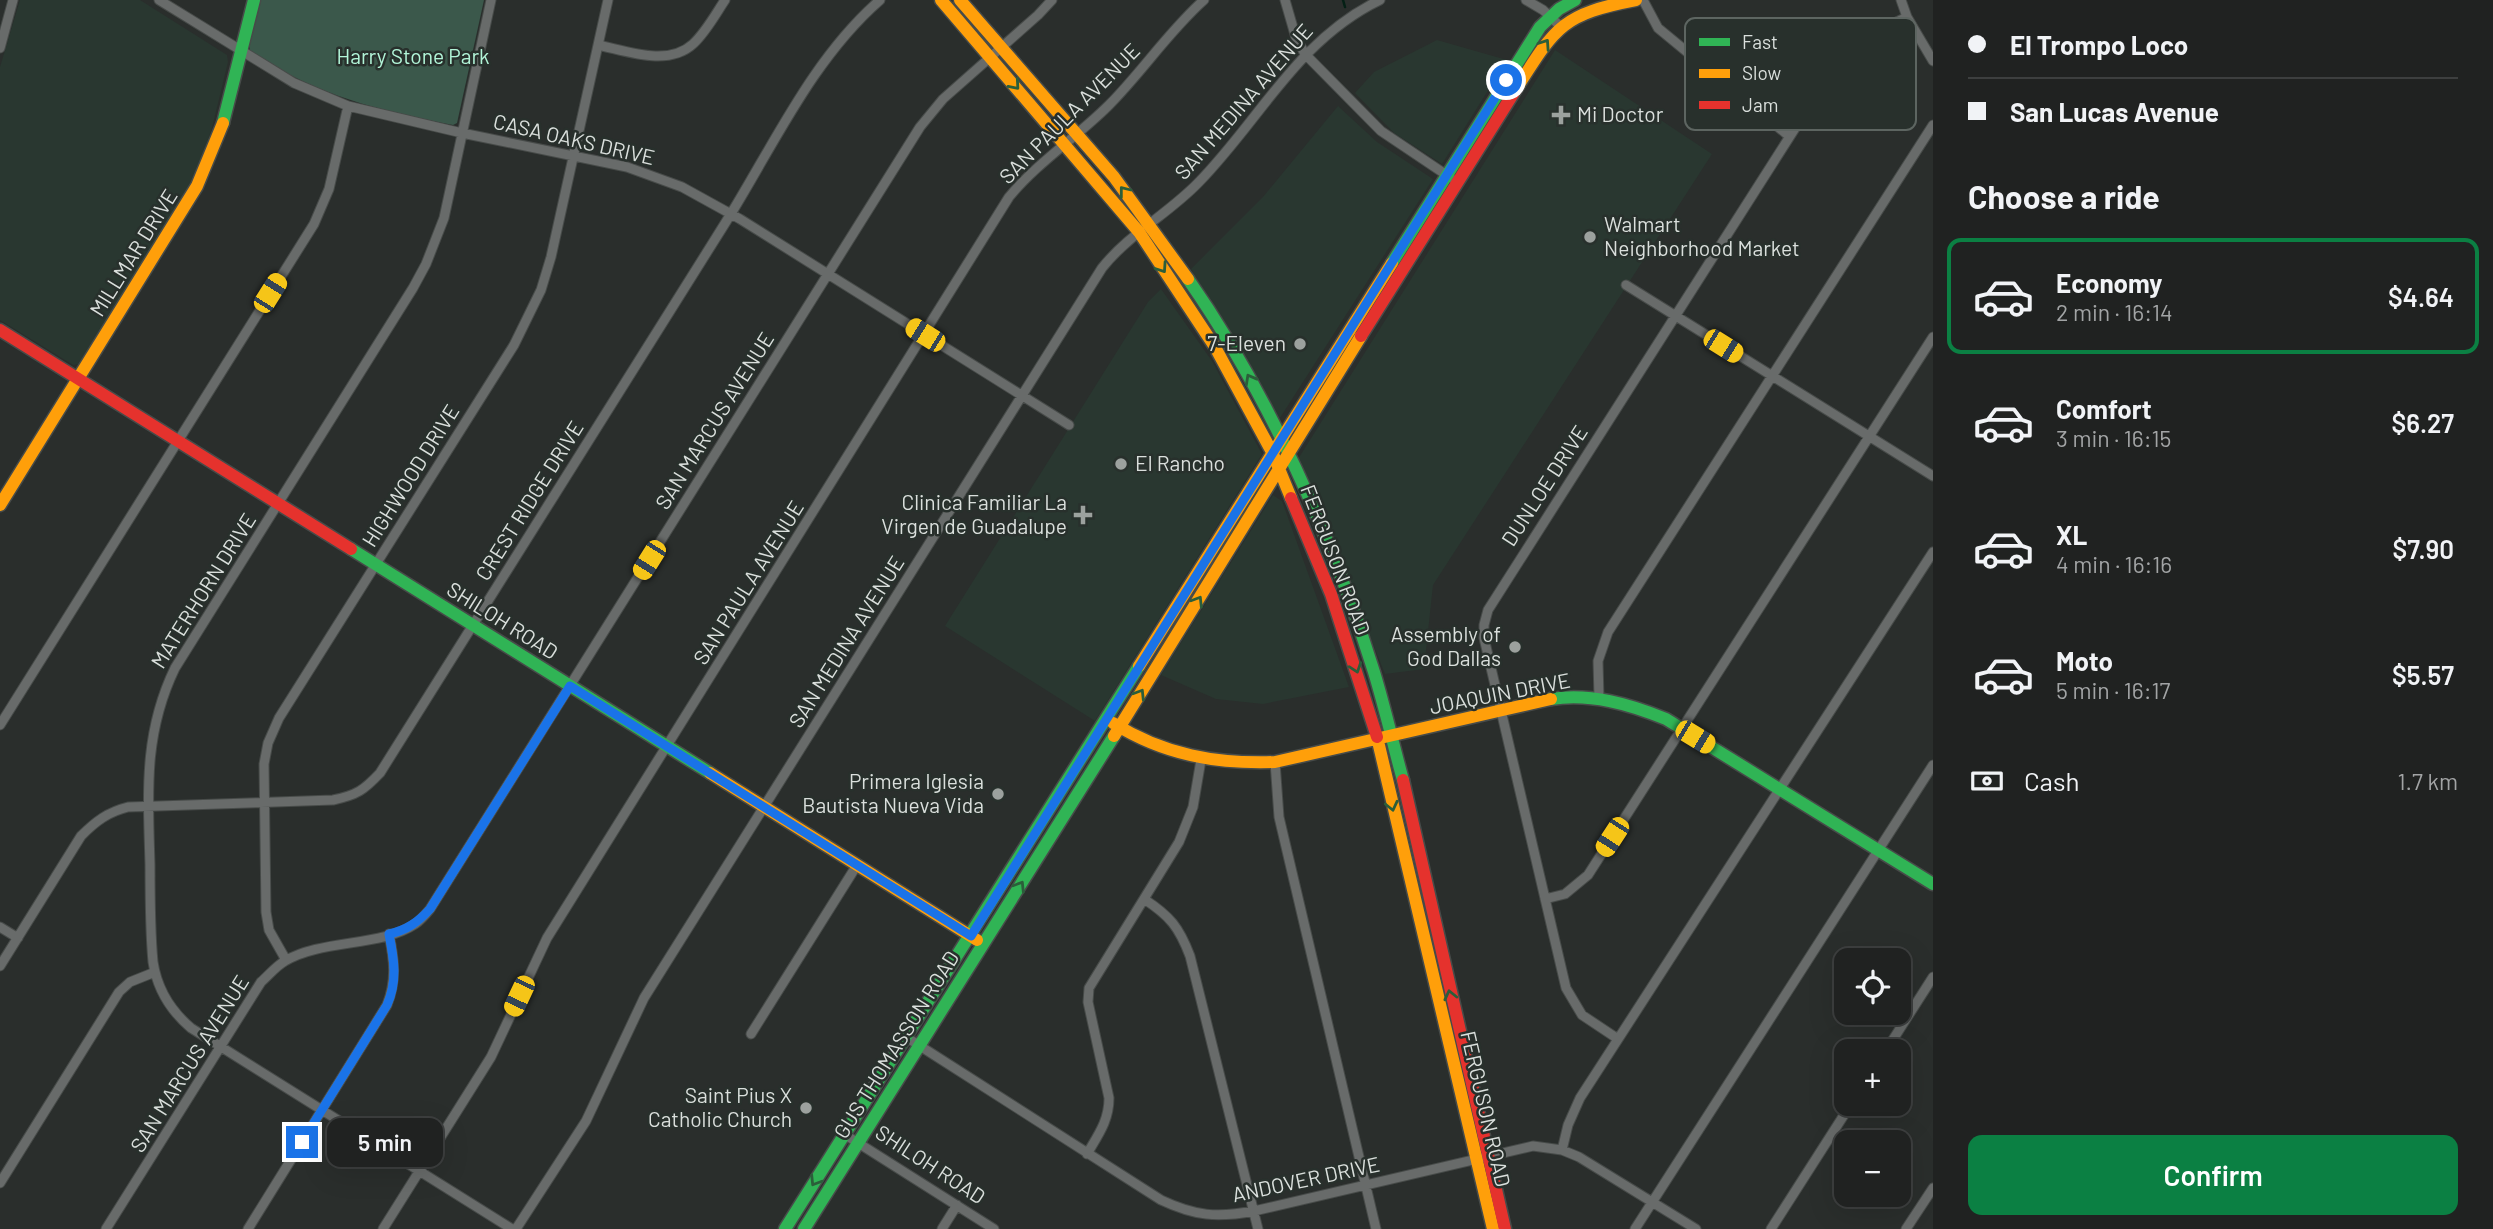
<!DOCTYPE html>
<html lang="en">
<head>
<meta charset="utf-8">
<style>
  body { margin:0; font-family:Barlow,sans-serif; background:#282a2a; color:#f1f3f6; height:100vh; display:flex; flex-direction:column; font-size:26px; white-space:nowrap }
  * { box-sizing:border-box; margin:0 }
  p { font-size:23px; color:#a2a4a5 }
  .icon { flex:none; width:38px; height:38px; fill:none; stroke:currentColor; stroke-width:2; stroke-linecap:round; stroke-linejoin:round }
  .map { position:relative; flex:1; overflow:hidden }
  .sheet { display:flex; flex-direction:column; background:#202221; width:560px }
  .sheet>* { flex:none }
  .banner { display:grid; align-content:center; height:154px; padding:0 35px; background:#202221 }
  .controls { position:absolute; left:1834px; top:948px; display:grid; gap:14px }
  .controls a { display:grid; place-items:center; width:77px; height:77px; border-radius:14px; background:#202221; box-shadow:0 7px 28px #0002,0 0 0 2px #3d3f3f; font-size:35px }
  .end { position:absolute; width:32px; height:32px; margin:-16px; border:9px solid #1a73e8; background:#fff; box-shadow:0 0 0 4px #fff }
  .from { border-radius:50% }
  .bubble { position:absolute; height:49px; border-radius:14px; background:#202221; box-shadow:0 7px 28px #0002,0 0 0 2px #3d3f3f; font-size:23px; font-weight:600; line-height:49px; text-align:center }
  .car { position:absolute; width:21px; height:42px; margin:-21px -10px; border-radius:9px; box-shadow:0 0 5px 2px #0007; background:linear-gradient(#f5c518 24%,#345 0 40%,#f5c518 0 76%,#345 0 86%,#f5c518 0) }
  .banner b { display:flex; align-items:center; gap:24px; height:66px; font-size:26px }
  .banner b+b { border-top:2px solid #3d3f3f }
  .banner i { width:18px; height:18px; background:#f1f3f6 }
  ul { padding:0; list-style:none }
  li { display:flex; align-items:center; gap:21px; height:116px; margin:0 14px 10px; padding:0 21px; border:4px solid transparent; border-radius:14px }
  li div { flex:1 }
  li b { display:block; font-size:26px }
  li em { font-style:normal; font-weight:600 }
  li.current { border-color:#0b8043 }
  li>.icon { width:63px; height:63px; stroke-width:1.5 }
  h2 { padding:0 35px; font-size:32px; line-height:84px }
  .pay { display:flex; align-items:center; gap:18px; height:77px; padding:0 35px; font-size:26px }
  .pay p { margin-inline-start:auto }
  .cta { display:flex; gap:14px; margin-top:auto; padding:14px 35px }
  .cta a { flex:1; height:80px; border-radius:14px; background:#0b8043; color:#fff; font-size:28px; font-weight:600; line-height:80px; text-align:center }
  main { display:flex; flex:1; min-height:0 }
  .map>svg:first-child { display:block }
  .built { fill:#293730 }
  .green { fill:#3b584b }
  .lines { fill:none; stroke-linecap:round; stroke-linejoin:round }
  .stream { stroke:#042015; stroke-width:2.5 }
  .street-casing { stroke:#474b49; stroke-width:11 }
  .fast-casing { stroke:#474b49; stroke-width:15 }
  .slow-casing { stroke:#474b49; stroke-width:15 }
  .jam-casing { stroke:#474b49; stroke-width:15 }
  .street { stroke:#686b6a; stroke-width:9 }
  .fast { stroke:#30b455; stroke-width:12 }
  .slow { stroke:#ff9f0a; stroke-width:12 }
  .jam { stroke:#e5322d; stroke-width:12 }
  .oneway { stroke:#2b5e3a }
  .route { stroke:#1a73e8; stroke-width:9 }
  .poi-dot { fill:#9ca19e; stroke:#28302c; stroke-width:2.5 }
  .labels { text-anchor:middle; stroke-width:5; stroke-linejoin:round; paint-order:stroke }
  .park-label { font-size:21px; fill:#b2f5d8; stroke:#28302c }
  .street-label { font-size:21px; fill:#dadfdc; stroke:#28302c }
  .poi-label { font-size:21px; fill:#dadfdc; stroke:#28302c; text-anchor:end }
  .key { fill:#28302c; stroke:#5d6561; stroke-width:2 }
  .key-label { font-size:19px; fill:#dadfdc }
</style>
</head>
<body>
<main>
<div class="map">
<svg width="1933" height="1229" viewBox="0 0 1933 1229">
  <rect width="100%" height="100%" fill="#2a2e2c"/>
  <path class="built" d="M20 0H140L227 55 228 62 212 128 201 160 186 192 79 364 73 365 0 320V67Z
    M1437 40 1507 60 1442 164 1394 133 1355 93 1374 72Z
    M1555 50 1712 154 1433 585 1424 669 1385 674 1298 459Z
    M1338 106 1377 142 1433 179 1278 421 1191 269 1263 197Z
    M1161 289 1212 361 1262 454 1095 721 945 626 1148 302Z
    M1273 495 1282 501 1349 687 1263 704 1216 699 1161 675Z"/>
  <path class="green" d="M261 0H484L457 123 453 125C375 109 317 96 250 51V42Z"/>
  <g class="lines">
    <path class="stream" d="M1343 0 1345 7"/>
    <defs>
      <path id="street" d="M159 0 294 83 348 106 462 133 627 167 682 187 740 219 1069 425
        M491 0 444 218 426 264 413 288 175 668C143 734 148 794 150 865 150 897 150 930 153 962 157 988 171 1011 191 1028L512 1229
        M1285 0 1296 38 1305 54 1381 131 1451 178
        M1526 0 1543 10 1560 26
        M1643 0 1658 28 1789 136
        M1901 0 1907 17 1933 61
        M598 45C627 51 668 67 693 44 706 32 715 15 725 0
        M0 48 13 0
        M1626 285 1933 476
        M1599 698 1598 661 1608 632 1933 125
        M0 725 314 224 329 189 348 106
        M1275 762 1279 817 1376 1229
        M1144 899C1170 916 1179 927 1190 956L1258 1229
        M1545 899 1565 894 1588 875 1933 337
        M0 927 18 938
        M286 960 269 930 266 912 264 764 268 743 279 718 514 345 541 290 551 257 608 0
        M0 966 81 836C96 821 108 812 128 807L333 800C357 795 364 790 380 773 495 590 609 408 724 225 772 149 811 60 880 0
        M751 1034 857 865
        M906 1037 1161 1200C1195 1216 1217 1218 1254 1211L1533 1146 1562 1150 1579 1157 1696 1229
        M1618 1039 1582 1015 1566 988 1484 638V625L1488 610 1836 64 1859 40 1907 17
        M1885 1052 1933 977
        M844 1134 994 1229
        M1562 1150 1568 1125 1580 1098 1933 552
        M1087 1154C1098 1135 1109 1121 1109 1098L1088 1002 1089 988 1179 842 1193 807 1201 760
        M0 1183 119 992 130 982 155 972
        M106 1229 261 982C269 975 276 966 285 961 322 939 381 947 415 924 421 920 426 914 430 909L920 127 943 99 1038 15 1052 0
        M248 1229 387 1005C397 980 394 959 389 934
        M383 1229 491 1057 547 938 1009 197C1038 162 1077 137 1109 105 1142 72 1169 31 1204 0
        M516 1229 586 1121 644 998 1102 268C1129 234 1168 214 1198 183 1260 120 1297 40 1380 0
        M942 1229 957 1205
        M1635 1229 1933 765
        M1771 1229 1851 1104
        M1906 1229 1933 1188"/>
      <path id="fast" d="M223 123 254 0
        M1392 263 1540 27 1559 9 1575 0
        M1188 279C1269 395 1332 537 1374 672 1385 708 1393 744 1403 780
        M351 549 710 773
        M1551 699C1591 693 1629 704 1666 719L1933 884
        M785 1229 1139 666
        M804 1229 1114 736"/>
      <path id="slow" d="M941 0 1139 232 1215 347 1273 454 1291 498
        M960 0 1114 177 1188 279
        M1518 86C1556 26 1563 14 1636 0
        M0 505 197 186 223 123
        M1139 666 1392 263
        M1113 723C1164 755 1216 764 1275 762L1551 699
        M1114 736 1361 336
        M1377 737 1493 1229
        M710 773 977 940"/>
      <path id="jam" d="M0 330 351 549
        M1361 336 1518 86
        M1291 498 1331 594 1377 737
        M1403 780 1505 1229"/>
    </defs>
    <use href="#street" class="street-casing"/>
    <use href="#fast" class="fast-casing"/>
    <use href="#slow" class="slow-casing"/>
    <use href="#jam" class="jam-casing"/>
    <use href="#street" class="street"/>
    <use href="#fast" class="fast"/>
    <use href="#slow" class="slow"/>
    <use href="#jam" class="jam"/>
  </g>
  <defs><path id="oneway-chevron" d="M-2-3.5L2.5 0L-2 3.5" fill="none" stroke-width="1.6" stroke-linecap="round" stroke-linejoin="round" transform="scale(1.75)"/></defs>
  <g class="oneway">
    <use href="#oneway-chevron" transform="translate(1545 44) rotate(-56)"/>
    <use href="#oneway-chevron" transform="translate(1015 85) rotate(49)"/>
    <use href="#oneway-chevron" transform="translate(1124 191) rotate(-128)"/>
    <use href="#oneway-chevron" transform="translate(1162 268) rotate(56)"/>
    <use href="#oneway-chevron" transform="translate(1250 379) rotate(-119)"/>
    <use href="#oneway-chevron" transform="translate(1198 601) rotate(-58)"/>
    <use href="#oneway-chevron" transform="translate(1356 668) rotate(71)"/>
    <use href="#oneway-chevron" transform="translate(1140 694) rotate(-58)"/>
    <use href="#oneway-chevron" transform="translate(1392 806) rotate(77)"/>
    <use href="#oneway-chevron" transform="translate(1020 886) rotate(-58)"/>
    <use href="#oneway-chevron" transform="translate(1450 995) rotate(-103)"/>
    <use href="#oneway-chevron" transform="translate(815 1181) rotate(122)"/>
  </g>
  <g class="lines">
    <path class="route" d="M302 1142 387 1005C398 981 394 959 389 934 407 930 418 922 430 909L570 686 971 936 1506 80"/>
  </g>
  <g class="poi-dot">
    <path d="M1557.5 104.5h7v7h7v7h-7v7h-7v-7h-7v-7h7z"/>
    <circle cx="1590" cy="237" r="7"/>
    <circle cx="1300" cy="344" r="7"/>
    <circle cx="1121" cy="464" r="7"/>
    <path d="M1079.5 504.5h7v7h7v7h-7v7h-7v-7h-7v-7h7z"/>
    <circle cx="1515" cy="647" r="7"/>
    <circle cx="998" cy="794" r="7"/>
    <circle cx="806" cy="1108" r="7"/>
  </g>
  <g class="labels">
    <g class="park-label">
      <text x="413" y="64">Harry Stone Park</text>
    </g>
    <g class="street-label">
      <text transform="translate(1244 102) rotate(-49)" y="7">SAN MEDINA AVENUE</text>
      <text transform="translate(1070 114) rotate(-45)" y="7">SAN PAULA AVENUE</text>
      <text transform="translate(574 140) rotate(13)" y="7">CASA OAKS DRIVE</text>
      <text transform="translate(134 253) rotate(-58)" y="7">MILLMAR DRIVE</text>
      <text transform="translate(715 421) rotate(-58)" y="7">SAN MARCUS AVENUE</text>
      <text transform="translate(411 476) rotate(-58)" y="7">HIGHWOOD DRIVE</text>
      <text transform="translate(1545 486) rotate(-57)" y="7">DUNLOE DRIVE</text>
      <text transform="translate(530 501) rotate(-58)" y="7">CREST RIDGE DRIVE</text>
      <text transform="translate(1335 560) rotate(69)" y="7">FERGUSON ROAD</text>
      <text transform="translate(749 583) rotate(-58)" y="7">SAN PAULA AVENUE</text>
      <text transform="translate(204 591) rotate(-58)" y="7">MATERHORN DRIVE</text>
      <text transform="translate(502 621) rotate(32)" y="7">SHILOH ROAD</text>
      <text transform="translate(847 642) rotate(-58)" y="7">SAN MEDINA AVENUE</text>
      <text transform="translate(1500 694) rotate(-11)" y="7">JOAQUIN DRIVE</text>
      <text transform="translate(897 1045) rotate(-58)" y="7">GUS THOMASSON ROAD</text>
      <text transform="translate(190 1064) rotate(-58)" y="7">SAN MARCUS AVENUE</text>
      <text transform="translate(1485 1109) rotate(77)" y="7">FERGUSON ROAD</text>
      <text transform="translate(930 1165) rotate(33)" y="7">SHILOH ROAD</text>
      <text transform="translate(1306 1180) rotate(-12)" y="7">ANDOVER DRIVE</text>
    </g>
    <g class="poi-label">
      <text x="1577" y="122" text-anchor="start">Mi Doctor</text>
      <text x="1604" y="232" text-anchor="start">Walmart<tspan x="1604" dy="24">Neighborhood Market</tspan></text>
      <text x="1286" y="351">7-Eleven</text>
      <text x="1135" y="471" text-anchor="start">El Rancho</text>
      <text x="1067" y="510">Clinica Familiar La<tspan x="1067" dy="24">Virgen de Guadalupe</tspan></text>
      <text x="1501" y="642">Assembly of<tspan x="1501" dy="24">God Dallas</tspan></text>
      <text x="984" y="789">Primera Iglesia<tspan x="984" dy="24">Bautista Nueva Vida</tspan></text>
      <text x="792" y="1103">Saint Pius X<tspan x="792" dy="24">Catholic Church</tspan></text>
    </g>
  </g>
  <rect x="1685" y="18" width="231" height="112" rx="10" class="key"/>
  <rect x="1699" y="38" width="31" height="8" fill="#30b455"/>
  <rect x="1699" y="69" width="31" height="9" fill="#ff9f0a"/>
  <rect x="1699" y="101" width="31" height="8" fill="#e5322d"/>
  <g class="key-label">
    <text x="1742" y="49">Fast</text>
    <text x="1742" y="80">Slow</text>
    <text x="1742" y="112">Jam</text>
  </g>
</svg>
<div class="controls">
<a><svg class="icon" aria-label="locate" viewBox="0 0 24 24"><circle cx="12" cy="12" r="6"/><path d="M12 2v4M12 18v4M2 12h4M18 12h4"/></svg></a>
<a>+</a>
<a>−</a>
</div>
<i class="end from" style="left:1506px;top:80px"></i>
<i class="end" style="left:302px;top:1142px"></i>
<div class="bubble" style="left:327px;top:1118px;width:116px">5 min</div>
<i class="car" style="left:270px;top:293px;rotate:32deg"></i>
<i class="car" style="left:925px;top:335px;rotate:302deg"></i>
<i class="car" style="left:1723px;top:346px;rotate:122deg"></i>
<i class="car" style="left:649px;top:560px;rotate:212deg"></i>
<i class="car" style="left:1695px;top:737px;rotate:121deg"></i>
<i class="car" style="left:1612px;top:837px;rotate:213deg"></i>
<i class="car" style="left:519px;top:996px;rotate:205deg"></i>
</div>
<section class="sheet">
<div class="banner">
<b><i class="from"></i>El Trompo Loco</b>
<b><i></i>San Lucas Avenue</b>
</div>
<h2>Choose a ride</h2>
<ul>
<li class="current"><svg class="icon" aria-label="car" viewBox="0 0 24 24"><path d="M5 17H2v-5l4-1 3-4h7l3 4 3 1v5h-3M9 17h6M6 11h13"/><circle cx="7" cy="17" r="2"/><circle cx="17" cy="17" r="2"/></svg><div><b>Economy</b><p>2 min · 16:14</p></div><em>$4.64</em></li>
<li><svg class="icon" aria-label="car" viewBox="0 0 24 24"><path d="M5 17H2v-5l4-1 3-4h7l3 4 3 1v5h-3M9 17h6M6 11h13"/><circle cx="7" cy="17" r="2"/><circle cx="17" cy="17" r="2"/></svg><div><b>Comfort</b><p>3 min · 16:15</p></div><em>$6.27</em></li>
<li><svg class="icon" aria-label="car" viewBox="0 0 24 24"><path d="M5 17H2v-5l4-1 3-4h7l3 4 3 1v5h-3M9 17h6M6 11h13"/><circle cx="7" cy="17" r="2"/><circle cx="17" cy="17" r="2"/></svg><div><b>XL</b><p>4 min · 16:16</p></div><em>$7.90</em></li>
<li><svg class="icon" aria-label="car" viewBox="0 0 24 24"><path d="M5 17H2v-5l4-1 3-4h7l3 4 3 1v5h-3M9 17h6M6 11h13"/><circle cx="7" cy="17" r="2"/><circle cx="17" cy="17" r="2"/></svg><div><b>Moto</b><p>5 min · 16:17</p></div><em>$5.57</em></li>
</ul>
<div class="pay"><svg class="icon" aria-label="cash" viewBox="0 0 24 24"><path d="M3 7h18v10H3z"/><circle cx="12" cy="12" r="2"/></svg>Cash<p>1.7 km</p></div>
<div class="cta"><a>Confirm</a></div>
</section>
</main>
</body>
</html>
